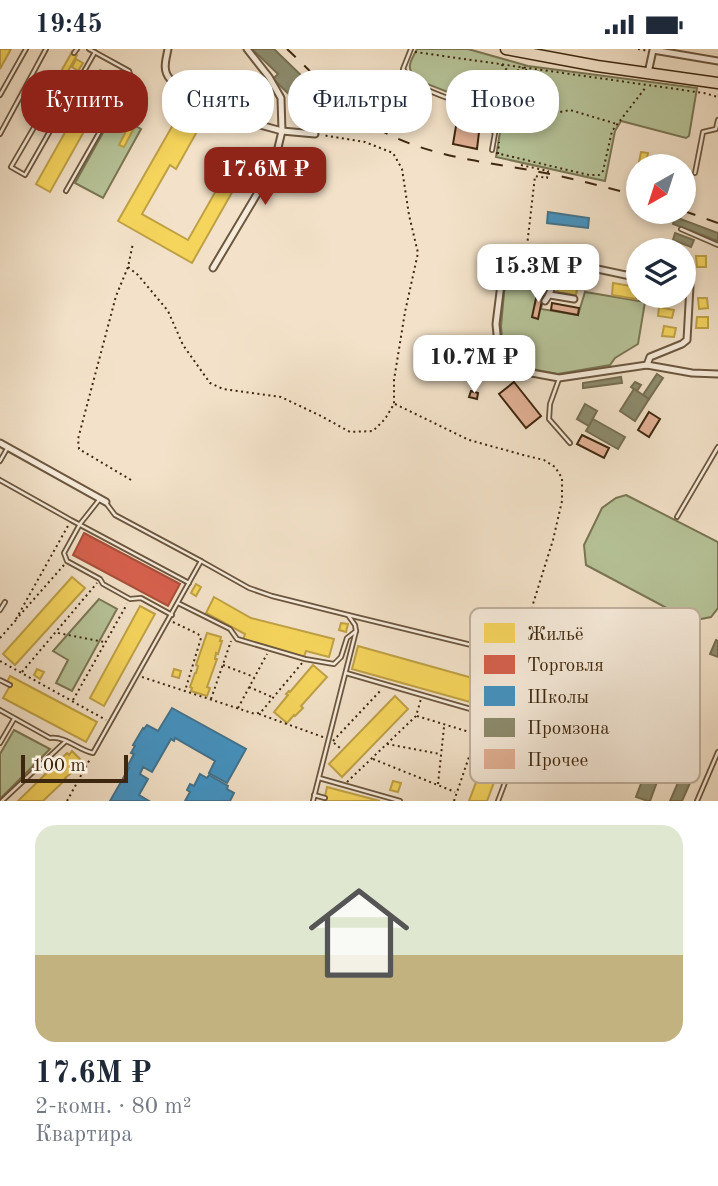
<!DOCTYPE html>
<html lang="ru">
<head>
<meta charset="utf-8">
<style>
  body { margin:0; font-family:"Old Standard TT",serif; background:#f6f6f7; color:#1f2937; height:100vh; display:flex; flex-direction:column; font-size:26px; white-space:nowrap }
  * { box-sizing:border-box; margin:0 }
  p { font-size:23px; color:#747a83 }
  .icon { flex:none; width:38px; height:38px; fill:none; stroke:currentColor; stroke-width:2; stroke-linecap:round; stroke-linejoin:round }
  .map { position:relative; height:752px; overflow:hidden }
  .sheet { display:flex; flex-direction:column; background:#fff; flex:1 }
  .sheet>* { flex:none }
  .guide { position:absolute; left:21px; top:21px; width:677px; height:63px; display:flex; gap:14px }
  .needle { width:46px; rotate:219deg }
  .tools { position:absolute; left:626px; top:105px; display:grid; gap:14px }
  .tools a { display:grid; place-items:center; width:70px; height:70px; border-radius:50%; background:#fff; box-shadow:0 4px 10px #0003; font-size:35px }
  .scale { position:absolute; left:21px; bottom:18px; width:107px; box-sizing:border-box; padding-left:7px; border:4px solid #3e270f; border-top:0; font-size:19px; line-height:24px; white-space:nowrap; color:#3e270f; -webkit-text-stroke:5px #f7ecdc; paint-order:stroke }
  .price { position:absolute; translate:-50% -60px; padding:0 16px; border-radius:14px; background:#fff; color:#222; font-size:23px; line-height:46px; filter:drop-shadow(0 2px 4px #0008) }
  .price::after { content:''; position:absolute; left:50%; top:42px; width:21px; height:16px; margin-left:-10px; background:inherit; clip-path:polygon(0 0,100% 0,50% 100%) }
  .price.on { background:#8f2418; color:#fff }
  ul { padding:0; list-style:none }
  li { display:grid; align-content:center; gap:14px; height:371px; padding:0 35px }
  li+li { border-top:2px solid #e0e1e3 }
  li span { display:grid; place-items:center; height:217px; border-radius:21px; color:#555 }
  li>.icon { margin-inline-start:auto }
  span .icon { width:126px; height:126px; fill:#fffc; stroke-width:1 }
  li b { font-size:30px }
  .chip { padding:0 24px; border-radius:28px; background:#fff; box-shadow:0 4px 10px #0003; font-size:24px; line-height:63px }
  .chip.on { background:#8f2418; color:#fff }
  .status { display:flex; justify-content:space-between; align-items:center; height:49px; padding:0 35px; background:#fff; direction:ltr }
  .status svg { height:19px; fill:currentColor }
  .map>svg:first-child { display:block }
</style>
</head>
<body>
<div class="status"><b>19:45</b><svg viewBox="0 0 49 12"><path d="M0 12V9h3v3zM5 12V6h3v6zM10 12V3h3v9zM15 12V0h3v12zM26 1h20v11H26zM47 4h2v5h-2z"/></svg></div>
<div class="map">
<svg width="718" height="752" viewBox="0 0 718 752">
  <rect width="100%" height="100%" fill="#f3e2c9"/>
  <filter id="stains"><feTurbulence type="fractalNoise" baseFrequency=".00286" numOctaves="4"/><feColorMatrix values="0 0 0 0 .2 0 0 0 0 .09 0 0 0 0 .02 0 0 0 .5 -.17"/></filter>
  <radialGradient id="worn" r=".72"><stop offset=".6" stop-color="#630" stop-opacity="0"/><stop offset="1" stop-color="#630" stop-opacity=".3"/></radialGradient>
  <g fill="#b7c499" stroke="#7a7654" stroke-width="2">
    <path d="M417,0H468L528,17L697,39L689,87L686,89L621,72L615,82L605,132L496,108L500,83L476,54L417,31C405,18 410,14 417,0Z"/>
    <path d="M114,64L141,80L103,149L75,134Z"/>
    <path d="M517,208L546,213L545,241L541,260L578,266L585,243L645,253L638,295L615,309L610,316L558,325L510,316L504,312L501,277L507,212Z"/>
    <path d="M626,446L718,493V559L711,568L691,572L586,516L584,496L602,459L616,449Z"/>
    <path d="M99,550L117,560L72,642L56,634L68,611L53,602Z"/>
    <path d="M14,681L50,700L0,750V705Z"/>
  </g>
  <g fill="#f6d55c" stroke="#bfa145" stroke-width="2">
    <path d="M0,0H11L0,20Z"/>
    <path d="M72,3L77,6L64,29L59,26Z"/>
    <path d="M76,10L83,14L78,22L72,18Z"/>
    <path d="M100,21L117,30L112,39L109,38L50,143L36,135Z"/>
    <path d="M178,67L199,79L176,120L170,116L142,165L188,191L238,103L251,110L192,214L118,172Z"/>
    <path d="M130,74L135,77L124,98L119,96Z"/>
    <path d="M641,103L648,104L647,109L656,113L655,117H639V128H636Z"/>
    <path d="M696,207H706V218H697Z"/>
    <path d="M560,225L579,229L576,246L557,243Z"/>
    <path d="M613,234L637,238L636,250L612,246Z"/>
    <path d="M698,249H707L708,259L699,260Z"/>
    <path d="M659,258L674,261L672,269L658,267Z"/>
    <path d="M697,268H708V279H696Z"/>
    <path d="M664,277L676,279L674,288L662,287Z"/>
    <path d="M72,528L85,539L15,616L3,605Z"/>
    <path d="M196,535L201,538L196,547L191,544Z"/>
    <path d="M214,548L251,569L334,590L329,608L306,602L304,608L243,591L245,585L206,564Z"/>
    <path d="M140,557L155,565L104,657L90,649Z"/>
    <path d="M341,574L348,575L346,583L339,581Z"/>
    <path d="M207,584L221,588L220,592H222L218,605L216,604L215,610H217L207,638L210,639L207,647L191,642L192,639L190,638L195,624H196L198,617L196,616Z"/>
    <path d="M358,597L476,630L470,653L352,620Z"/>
    <path d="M313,616L327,628L301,657L303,659L295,667L294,666L287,674L274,663L288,646L286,645L289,642L290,643Z"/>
    <path d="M37,620L44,623L40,630L34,626Z"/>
    <path d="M174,620L181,622L179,629L172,627Z"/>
    <path d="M10,627L97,673L86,693L3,649L11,635L7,633Z"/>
    <path d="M510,643L526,648L487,752H469Z"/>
    <path d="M395,647L408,660L342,728L329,715Z"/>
    <path d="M72,702L82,712L78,716L80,717L65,729L66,730L43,752H18L67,704L69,706Z"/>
    <path d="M393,732L401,734L398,743L390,741Z"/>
    <path d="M327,738L380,752H324Z"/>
  </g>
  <path fill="#d6604d" stroke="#a84f3a" stroke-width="2" d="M84,484L180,535L168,557L73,506Z"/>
  <g fill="#4393c3" stroke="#42738d" stroke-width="2">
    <path d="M548,163L589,169L588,179L547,174Z"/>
    <path d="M172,659L246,700L227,734L209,724L215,712L175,689L174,692L171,690L152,723L143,718L140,725L148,730L139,746L149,752H110L129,719L127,718L134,705L131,704L135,697L133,696L143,679L144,680L147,676L158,682Z"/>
    <path d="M200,725L207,729L209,726L228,737L227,740L234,744L230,752H185L190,743L187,741L190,735L194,737Z"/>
  </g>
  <g fill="#8c8c6e" stroke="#756e52" stroke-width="2">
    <path d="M252,0H274L311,36L295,51L273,30L278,25Z"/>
    <path d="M675,168L718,184V192L673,175Z"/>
    <path d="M675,184L694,191L691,198L673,191Z"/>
    <path d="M657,325L663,329L649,350L643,346Z"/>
    <path d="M621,328L622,334L583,339V334Z"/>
    <path d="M635,333L641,336L637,342L631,338Z"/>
    <path d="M634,340L649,350L635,372L620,362Z"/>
    <path d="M585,355L597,362L589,377L577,370Z"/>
    <path d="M593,370L625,388L618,400L586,382Z"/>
    <path d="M716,591L718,592V608L710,605Z"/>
    <path d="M659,687L672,692L650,752H648L636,748Z"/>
    <path d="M680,729L690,734L682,752H670Z"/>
  </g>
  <g fill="#e3b196" stroke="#3e270f" stroke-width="2">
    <path d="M457,71L472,74L479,83L477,100L453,95Z"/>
    <path d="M538,240L544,242L538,270L532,268Z"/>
    <path d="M552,254L579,259L578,266L551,261Z"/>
    <path d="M514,333L541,367L526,379L499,345Z"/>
    <path d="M471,342L478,344L477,350L469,348Z"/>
    <path d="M649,363L660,370L649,388L638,381Z"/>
    <path d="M582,386L609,399L604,409L577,395Z"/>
  </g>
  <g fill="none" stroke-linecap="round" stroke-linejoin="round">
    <defs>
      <g id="service">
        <path d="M411,0L403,20C419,45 448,46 471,59C481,64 488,76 495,84L492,101"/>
        <path d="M74,4L77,0"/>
        <path d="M77,37L61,32L11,118L25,126L95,3"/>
        <path d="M0,46L26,0"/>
        <path d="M112,60L132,71L133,76"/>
        <path d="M0,85L46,0"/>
        <path d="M695,124L703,83L716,80L718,71"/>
        <path d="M66,142L131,28L129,22L89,0"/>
        <path d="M681,180L718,196"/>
        <path d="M559,330L550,355L549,370L570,394"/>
        <path d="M0,412L8,398"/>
        <path d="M0,431L71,471L189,534"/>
        <path d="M99,451L80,475L64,504L67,512L100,530L103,535L130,550L141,549L172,566"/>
        <path d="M106,454L115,466L201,512"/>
        <path d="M677,468L718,398"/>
        <path d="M178,554L230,580L237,590L305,610L334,615L341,608L347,589L356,582"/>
        <path d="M0,561L5,553"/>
        <path d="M348,566L492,601L537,617L541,623L543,633L498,752"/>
        <path d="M346,624L474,661L477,658L492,601"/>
        <path d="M0,631L10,636"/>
        <path d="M0,661L50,689C66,687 78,701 93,704L201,512L249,539L272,547L348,566L355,576L356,582L313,752"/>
        <path d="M0,694L14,670"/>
        <path d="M319,729L400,752"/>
        <path d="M314,746L325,749"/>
        <path d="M2,752L66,692"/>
        <path d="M697,752L718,703"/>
      </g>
      <g id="minor">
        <path d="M168,0C166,11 162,21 170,30L245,72L282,82L315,85"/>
        <path d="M648,24L653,1L718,12"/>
        <path d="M666,194L676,201"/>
        <path d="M213,219L263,135L276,107L282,82L281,49L269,28L247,0"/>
        <path d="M635,228L555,211L527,202L511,204L504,211L496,275L500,316L504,319L559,329L647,316L692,324L718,325"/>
        <path d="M550,246L574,250"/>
        <path d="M545,252C554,240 554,225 555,211"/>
        <path d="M647,316L650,308L682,295L687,291L690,237L684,212"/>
        <path d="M0,394L106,453"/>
      </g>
      <path id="trunk" d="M506,0L597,17L718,34"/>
    </defs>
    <use href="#service" stroke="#6b563e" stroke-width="6"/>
    <use href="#minor" stroke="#6b563e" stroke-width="9"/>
    <use href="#trunk" stroke="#3e270f" stroke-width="13"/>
    <g stroke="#3e270f" stroke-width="2" stroke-dasharray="2 3.5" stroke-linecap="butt">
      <path d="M638,0L648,2"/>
      <path d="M415,3L704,44L718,48"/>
      <path d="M512,24L525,18L544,65"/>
      <path d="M501,75L570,61L617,75"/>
      <path d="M500,84L511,25L501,15"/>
      <path d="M496,104L589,126H599L603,122L612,82L646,38"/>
      <path d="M498,105L499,93"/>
      <path d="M521,116L548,122L547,129L535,127L527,197"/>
      <path d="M128,218L138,226L168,262L183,296L210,334L223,340L281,348L321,367L350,383L373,382L385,370L394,355V331L405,263L418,204L409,166L402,120L393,104L365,93L322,86"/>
      <path d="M395,355L469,391L527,407L544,411L555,418L562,429V452L553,491L533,555L532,563L534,570L551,592L558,603L564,619L591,645L623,658"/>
      <path d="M131,431L79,400L78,390L116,247L128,218L133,194"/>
      <path d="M19,567L64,516"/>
      <path d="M16,570L69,475"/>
      <path d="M173,573L198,585L201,589L185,642"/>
      <path d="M58,584L104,593"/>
      <path d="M0,589L16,571"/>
      <path d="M0,612L106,671"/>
      <path d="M223,616L254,628"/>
      <path d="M22,623L97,534"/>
      <path d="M142,628L255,665L261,663L303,613"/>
      <path d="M249,638L272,648"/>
      <path d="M211,650L231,592"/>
      <path d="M73,651L127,555"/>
      <path d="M238,659L267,605"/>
      <path d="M259,665L323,688"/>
      <path d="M417,667L476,685"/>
      <path d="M333,692L382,640"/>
      <path d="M334,694L340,699"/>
      <path d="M387,695L440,705"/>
      <path d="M373,710L455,743"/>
      <path d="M347,733L416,667L421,650"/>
      <path d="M438,735L444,678"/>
      <path d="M67,752L90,710"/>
      <path d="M454,752L502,611"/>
    </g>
    <use href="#service" stroke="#f7ecdc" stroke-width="2.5"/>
    <use href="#minor" stroke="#f7ecdc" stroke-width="5"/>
    <use href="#trunk" stroke="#f3e2c9" stroke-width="10"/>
    <g stroke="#3e270f" stroke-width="2" stroke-dasharray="12 12" stroke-linecap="butt">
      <path d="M287,0C313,24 337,52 366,72C418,108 485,112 545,124C576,130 608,139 639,147"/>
      <path d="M684,162L718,174"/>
    </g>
  </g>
  <rect x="470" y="559" width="230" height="175" rx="10" fill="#f7ecdc" stroke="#c0b19e" stroke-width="2"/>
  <rect x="484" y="574" width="31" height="20" fill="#f6d55c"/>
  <rect x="484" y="606" width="31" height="19" fill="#d6604d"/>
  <rect x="484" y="637" width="31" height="20" fill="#4393c3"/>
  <rect x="484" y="669" width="31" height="19" fill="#8c8c6e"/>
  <rect x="484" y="700" width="31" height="20" fill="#e3b196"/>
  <g font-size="19" fill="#3e270f">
    <text x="527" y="591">Жильё</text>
    <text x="527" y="622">Торговля</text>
    <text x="527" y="654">Школы</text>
    <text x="527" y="685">Промзона</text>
    <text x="527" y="717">Прочее</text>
  </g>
  <rect width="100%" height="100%" filter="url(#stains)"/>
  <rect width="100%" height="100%" fill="url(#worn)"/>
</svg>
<div class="tools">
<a><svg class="needle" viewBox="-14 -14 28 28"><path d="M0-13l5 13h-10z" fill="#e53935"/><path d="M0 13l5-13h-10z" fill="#747a83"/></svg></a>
<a><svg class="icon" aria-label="layers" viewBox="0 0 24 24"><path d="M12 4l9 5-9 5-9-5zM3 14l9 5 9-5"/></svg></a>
</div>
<div class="scale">100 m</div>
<b class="price on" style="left:265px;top:158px">17.6M ₽</b>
<b class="price" style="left:538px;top:255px">15.3M ₽</b>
<b class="price" style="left:474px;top:346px">10.7M ₽</b>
<div class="guide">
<a class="chip on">Купить</a>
<a class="chip">Снять</a>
<a class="chip">Фильтры</a>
<a class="chip">Новое</a>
</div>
</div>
<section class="sheet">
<ul>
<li><span style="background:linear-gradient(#dfe7d0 60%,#c2b280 0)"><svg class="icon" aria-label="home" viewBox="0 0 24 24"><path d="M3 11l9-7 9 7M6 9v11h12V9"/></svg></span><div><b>17.6M ₽</b><p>2-комн. · 80 m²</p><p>Квартира</p></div></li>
</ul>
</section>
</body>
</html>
